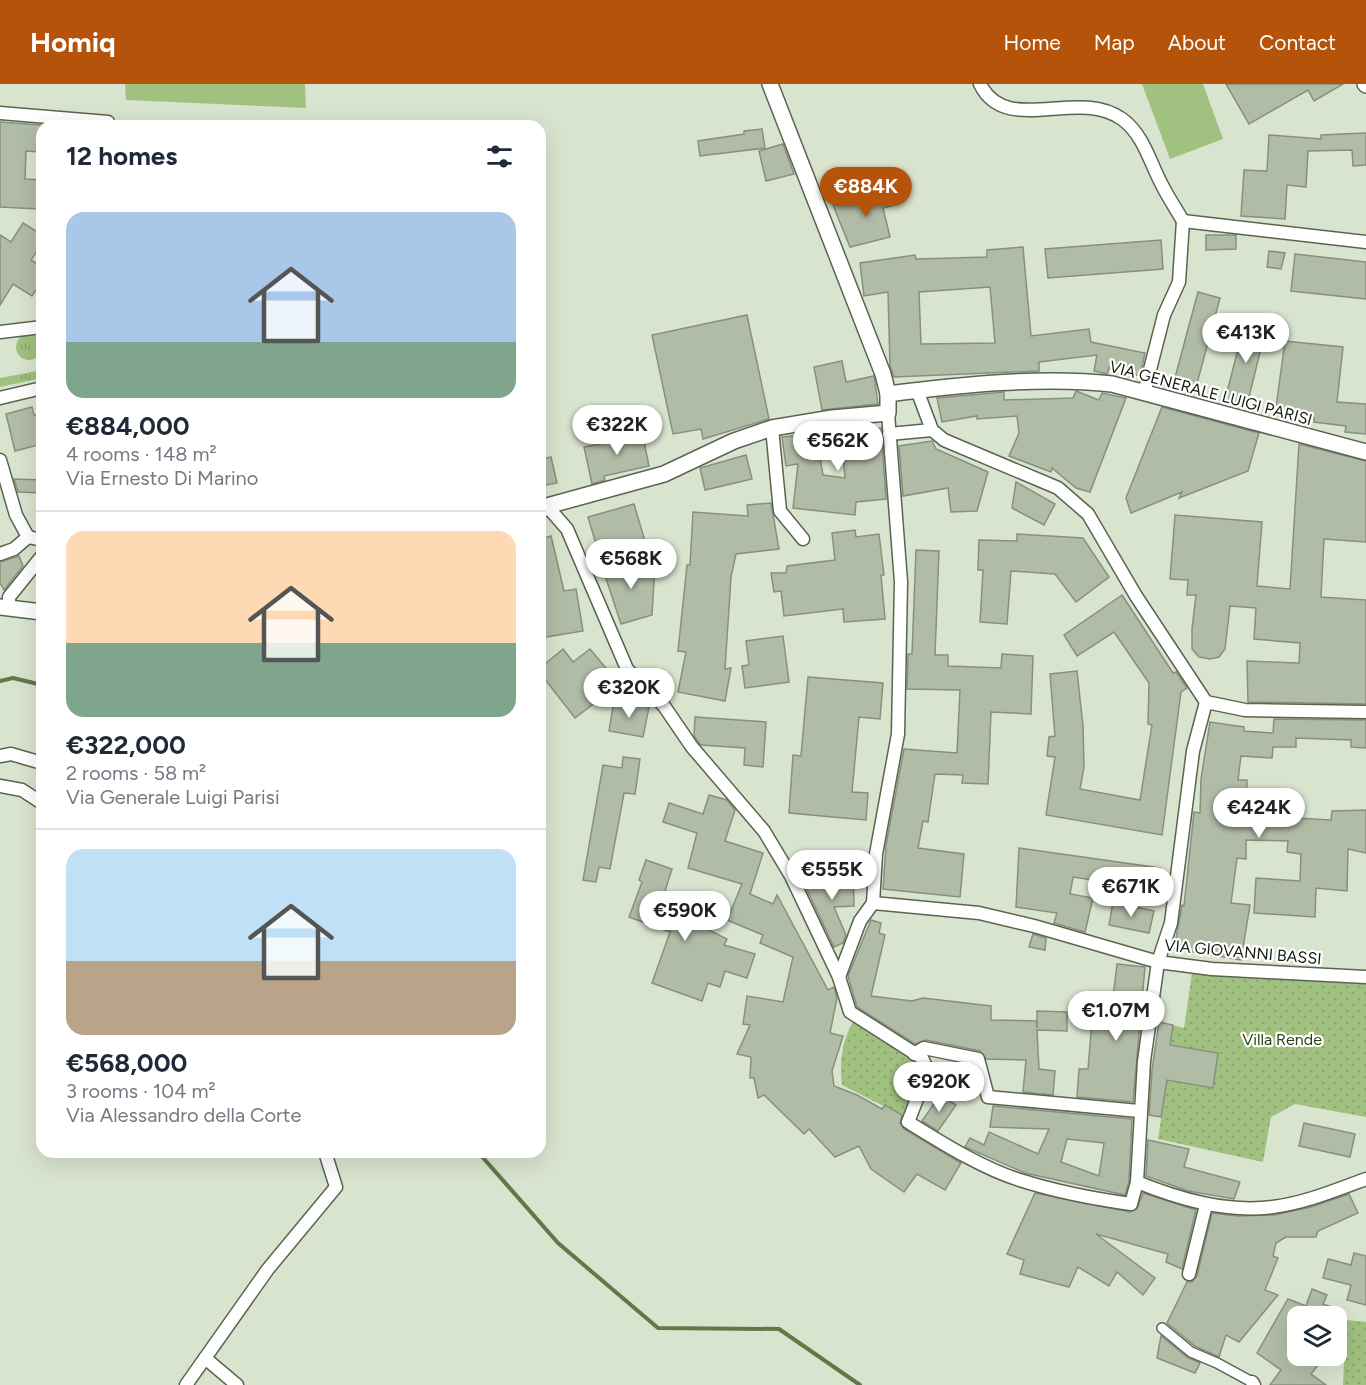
<!DOCTYPE html>
<html lang="en">
<head>
<meta charset="utf-8">
<style>
  body { margin:0; font-family:Figtree,sans-serif; background:#f6f6f7; color:#1f2937; height:100vh; display:flex; flex-direction:column; font-size:22px; white-space:nowrap }
  * { box-sizing:border-box; margin:0 }
  p { font-size:20px; color:#747a83 }
  .icon { flex:none; width:33px; height:33px; fill:none; stroke:currentColor; stroke-width:2; stroke-linecap:round; stroke-linejoin:round }
  .map { position:relative; flex:1; overflow:hidden }
  .side { position:absolute; left:36px; top:36px; width:510px; height:1038px; display:flex; flex-direction:column; background:#fff; border-radius:18px; box-shadow:0 6px 24px #0002 }
  .side>* { flex:none }
  .controls { position:absolute; left:1287px; top:1222px; display:grid; gap:12px }
  .controls a { display:grid; place-items:center; width:60px; height:60px; border-radius:12px; background:#fff; box-shadow:0 6px 24px #0002; font-size:30px }
  .price { position:absolute; translate:-50% -51px; padding:0 14px; border-radius:21px; background:#fff; color:#222; font-size:20px; line-height:39px; filter:drop-shadow(0 2px 3px #0008) }
  .price::after { content:''; position:absolute; left:50%; top:36px; width:18px; height:14px; margin-left:-9px; background:inherit; clip-path:polygon(0 0,100% 0,50% 100%) }
  .price.selected { background:#b45309; color:#fff }
  ul { padding:0; list-style:none }
  li { display:grid; align-content:center; gap:12px; height:318px; padding:0 30px }
  li+li { border-top:2px solid #e0e1e3 }
  li span { display:grid; place-items:center; height:186px; border-radius:18px; color:#555 }
  li>.icon { margin-inline-start:auto }
  span .icon { width:108px; height:108px; fill:#fffc; stroke-width:1 }
  li b { font-size:26px }
  h2 { display:flex; justify-content:space-between; align-items:center; height:72px; padding:0 30px; font-size:26px }
  header { display:flex; align-items:center; gap:36px; box-sizing:border-box; height:84px; padding:0 30px; background:#b45309; color:#fff }
  header strong { font-size:28px }
  nav { display:flex; gap:33px; margin-inline-start:auto; font-size:21px }
  .map>svg:first-child { display:block }
</style>
</head>
<body>
<header>
<strong>Homiq</strong>
<nav><a>Home</a><a>Map</a><a>About</a><a>Contact</a></nav>
</header>
<div class="map">
<svg width="1366" height="1301" viewBox="0 0 1366 1301">
  <defs>
    <pattern id="grass-tufts" width="24" height="20" patternUnits="userSpaceOnUse" patternTransform="scale(1.5)"><rect width="24" height="20" fill="#a1c180"/><path d="M3 7l-1-3M5 7V3M7 7l1-3M15 17l-1-3M17 17v-4M19 17l1-3" fill="none" stroke="#8aa56e"/></pattern>
    <pattern id="park-dots" width="8" height="8" patternUnits="userSpaceOnUse" patternTransform="scale(1.5)"><rect width="8" height="8" fill="#a1c180"/><path d="M2 2h.1M6 6h.1" fill="none" stroke="#8aa56e" stroke-width="1.8" stroke-linecap="round"/></pattern>
  </defs>
  <rect width="100%" height="100%" fill="#d9e4cf"/>
  <g fill="url(#grass-tufts)">
    <circle cx="29" cy="263" r="13"/>
    <path d="M42,286V294L0,303V294Z"/>
  </g>
  <g fill="url(#park-dots)">
    <path d="M1193,882L1366,893V1033L1295,1020L1271,1033L1263,1078L1158,1055L1167,996L1213,1003L1218,969L1170,961L1173,941L1184,944Z"/>
    <path d="M854,936L900,960L927,987L909,1035L842,1001C839,978 842,956 854,936Z"/>
    <path d="M1346,1236L1366,1238V1301H1343Z"/>
  </g>
  <g fill="#a1c180">
    <path d="M125,0H305L306,24L126,16Z"/>
    <path d="M1142,0H1203L1223,55L1170,75Z"/>
  </g>
  <g fill="none" stroke-linecap="round" stroke-linejoin="round">
    <g stroke="#617948" stroke-width="4">
      <path d="M0,597L13,594L42,601"/>
      <path d="M478,1068L558,1159L658,1244L779,1245L860,1301"/>
    </g>
  </g>
  <g fill="#b1bca7" stroke="#86907d" stroke-width="1.5" fill-rule="evenodd">
    <path d="M1226,0H1343L1314,17L1308,6L1249,40Z"/>
    <path d="M0,38L41,41L40,68L26,67L25,95L40,96L39,125L0,123Z"/>
    <path d="M762,45L765,64L700,72L698,57L744,50V47Z"/>
    <path d="M1366,49V81L1353,82L1352,66L1308,67L1306,103L1287,101L1285,135L1241,132L1244,86L1267,87L1269,51L1321,55V51Z"/>
    <path d="M783,60L794,90L766,97L759,67Z"/>
    <path d="M895,105L899,120L883,124L890,153L850,163L833,121Z"/>
    <path d="M23,139L42,151V159L31,176L42,183V197L32,212L13,200L0,221V151L11,158Z"/>
    <path d="M1206,151H1236V165L1206,166Z"/>
    <path d="M1161,156L1163,185L1048,194L1045,165Z"/>
    <path d="M1023,163L1031,252L1089,245L1091,258L1145,269L1140,292L1109,284L1107,290L1094,287L1097,271L1039,278V287L894,293L890,282L888,208L864,212L860,179L915,171L916,175L987,173V166ZM990,203L995,259L921,260L919,208Z"/>
    <path d="M1269,167L1285,169L1281,185L1267,183Z"/>
    <path d="M1295,170L1366,178V215L1291,207Z"/>
    <path d="M1198,208L1220,214L1195,307L1173,301Z"/>
    <path d="M747,231L769,335L703,355L701,345L673,350L652,251Z"/>
    <path d="M1245,238L1266,244L1247,321L1225,316Z"/>
    <path d="M1285,257L1343,263L1337,318L1366,320V350L1345,348L1346,342L1314,338V334L1275,331Z"/>
    <path d="M842,277L846,298L874,292L878,320L822,326L814,283Z"/>
    <path d="M1076,307L1099,316L1102,309L1126,314L1090,408L1076,404L1052,384L1051,388L1009,372L1019,349L1017,332L977,335V332L942,338L937,314L1004,308V316L1073,314Z"/>
    <path d="M32,323L34,331L42,329V360L15,367L6,330Z"/>
    <path d="M1162,323L1259,349L1248,387L1179,414L1182,408L1131,429L1126,414Z"/>
    <path d="M641,343L649,382L604,392L605,396L592,400L584,363L624,355L622,347Z"/>
    <path d="M881,344L886,415L856,418L855,431L793,424L798,380L786,382L782,353L816,350L823,391L845,394L841,347Z"/>
    <path d="M932,357L936,365L988,388L977,427L951,428L948,404L903,412L899,362Z"/>
    <path d="M1299,360L1366,377V458L1324,455L1321,513L1366,516V620L1248,618L1247,577L1299,579L1300,559L1254,555L1256,524L1230,522L1225,565L1219,573L1210,575L1199,573L1192,565V545L1196,511H1187L1188,496L1170,495L1175,431L1262,438L1257,502L1290,505Z"/>
    <path d="M746,371L752,395L705,406L700,384Z"/>
    <path d="M551,373L557,399L540,402V375Z"/>
    <path d="M14,395L42,396V409L18,408Z"/>
    <path d="M1016,398L1055,420L1044,441L1012,424Z"/>
    <path d="M771,419L779,465L736,470L731,493L725,585L731,584L725,617L678,608L686,568L678,567L687,481H690L693,428L748,432L747,421Z"/>
    <path d="M634,420L647,464L601,477L588,433Z"/>
    <path d="M855,446L856,453L879,450L884,491H881L885,535L844,538L843,525L784,532L781,507L774,508L771,489H786L787,482L835,476L832,449Z"/>
    <path d="M1017,450L1083,454L1109,493L1076,518L1055,490L1011,487L1007,540L980,538L983,486H978L979,456L1017,457Z"/>
    <path d="M551,452L564,507L576,505L583,547L540,554V455Z"/>
    <path d="M916,466L939,467L935,571H948V582L1001,584L1002,570L1033,572L1031,630L991,628L988,700L962,699L963,691L935,690L928,738L923,737L918,764L964,770L960,813L883,805L886,761L904,665L957,669L960,606L907,605L908,570H912Z"/>
    <path d="M19,472L23,482L4,506L0,499V478Z"/>
    <path d="M601,479L655,482L652,531L621,540Z"/>
    <path d="M1122,511L1173,589L1176,588L1187,604L1181,608L1162,751L1046,731L1055,673L1047,672L1049,653L1055,652L1050,590L1077,587L1083,642L1084,683L1080,705L1140,716L1152,641L1148,640L1149,599L1114,548L1077,572L1064,551Z"/>
    <path d="M783,552L789,598L745,604L742,582L749,581L746,557Z"/>
    <path d="M563,565L573,578L590,565L609,588L592,602L601,614L575,634L540,589V584Z"/>
    <path d="M808,593L883,599L880,635L859,633L852,708L868,709L866,736L789,729L793,671L801,672Z"/>
    <path d="M614,617L649,623L643,653L609,647Z"/>
    <path d="M695,633L766,638L763,683L744,681L745,664L701,661L694,652Z"/>
    <path d="M1274,635L1366,636V664L1351,663V656L1296,654V663H1273L1272,674L1241,672L1238,696H1247L1246,731L1331,736L1332,727L1366,726V769L1348,765L1347,807L1316,804L1315,833L1254,829L1256,794L1300,797L1301,770L1287,768L1288,757L1246,756V775L1237,774L1231,819L1250,821L1241,876L1174,865L1182,821L1184,822L1194,728L1200,729L1201,695L1210,638L1244,643V647L1273,649Z"/>
    <path d="M623,673L640,675L635,710L624,709L610,785L599,783L596,798L583,796L603,681L622,684Z"/>
    <path d="M709,711L727,716L735,726L725,757L763,769L750,810L773,820L777,811L828,906L834,903L837,914L830,949L843,952L832,987L834,1002L857,1011L882,1025L885,1021L902,1031L900,1039L904,1045L961,1079L945,1106L917,1090L904,1108L871,1085L859,1062L835,1073L809,1045L804,1050L764,1011L758,1014L754,994H750L751,973L737,970L750,941L743,940L747,912L783,918L793,873L760,859L763,851L727,836L742,800L688,784L697,749L663,738L669,719L703,730Z"/>
    <path d="M1019,764L1160,784L1157,806L1073,793L1070,810L1093,814L1085,848L1054,839L1057,829L1016,823Z"/>
    <path d="M646,776L672,785L660,823L698,837L697,840L727,855L724,861L755,870L747,894L725,887L720,903L708,899L702,917L652,899L670,848L629,833L642,798L639,796Z"/>
    <path d="M853,789L854,822L834,823L846,851L843,859L834,863L802,795Z"/>
    <path d="M1113,818L1154,827L1149,849L1109,841Z"/>
    <path d="M871,836L881,839L879,849L885,851L871,912L912,917L923,914L991,922V936L1036,937L1037,944V927L1067,928V947L1037,946L1039,985L1055,987L1053,1011L1023,1008L1026,976L986,975L980,967L926,956L915,960L857,923L848,892Z"/>
    <path d="M1033,850L1046,854L1045,866L1029,863Z"/>
    <path d="M1117,880L1145,883L1133,1018L1077,1013L1079,985H1088L1092,937L1110,938Z"/>
    <path d="M1159,938L1173,941L1170,961L1218,969L1213,1004L1167,996L1161,1033L1149,1031L1152,986Z"/>
    <path d="M940,1011L956,1021L938,1047L922,1037Z"/>
    <path d="M993,1022L1132,1035L1129,1097L1125,1111L1025,1089L965,1063L970,1054L984,1061L989,1048L1038,1070L1049,1045L990,1043ZM1067,1055L1104,1059L1099,1092L1061,1078Z"/>
    <path d="M1304,1039L1355,1050L1350,1073L1299,1062Z"/>
    <path d="M1148,1056L1189,1065L1184,1083L1240,1098L1234,1115L1188,1107L1146,1092Z"/>
    <path d="M1035,1109L1130,1128L1137,1125L1143,1109L1196,1126L1182,1185L1166,1178L1168,1170L1096,1150L1155,1194L1143,1211L1117,1188L1109,1202L1078,1183L1069,1203L1020,1190L1024,1176L1007,1170Z"/>
    <path d="M1349,1110L1358,1129L1318,1147L1316,1153H1286L1276,1159L1273,1172L1278,1174L1265,1206L1278,1211L1239,1258L1226,1251L1219,1273L1195,1262L1167,1239L1187,1198H1192L1197,1192L1212,1129L1238,1132L1274,1131L1311,1123Z"/>
    <path d="M1354,1169L1366,1172V1221L1347,1216L1351,1201L1323,1194L1328,1175L1351,1181Z"/>
    <path d="M1312,1205L1327,1211L1323,1220L1334,1224L1331,1233L1305,1230L1298,1233V1272H1325L1311,1290L1326,1301H1270L1281,1286L1257,1269L1288,1215L1306,1222Z"/>
    <path d="M1161,1252L1187,1273L1200,1279L1195,1289L1157,1274Z"/>
  </g>
  <g fill="none" stroke-linecap="round" stroke-linejoin="round">
    <defs>
      <path id="pedestrian" d="M1162,1244L1191,1268L1217,1279L1252,1298"/>
      <g id="minor">
        <path d="M980,0C1006,53 1077,3 1122,35C1144,51 1150,79 1162,101C1168,113 1176,125 1183,137"/>
        <path d="M0,29L108,38"/>
        <path d="M1183,137L1366,158"/>
        <path d="M0,248L42,243"/>
        <path d="M917,306L932,346L944,356L1058,404L1088,430L1136,512L1206,618L1245,626L1366,628"/>
        <path d="M1144,309L1164,231L1179,198L1183,137"/>
        <path d="M0,314L42,304"/>
        <path d="M772,344L780,427L803,455"/>
        <path d="M889,350L932,346"/>
        <path d="M0,376L16,431L28,453"/>
        <path d="M540,421L547,422L567,445L627,585L664,622L692,663L764,747L791,792L839,893L850,928L922,974L928,987L908,1038C942,1059 985,1086 1023,1097C1058,1108 1095,1115 1131,1120L1137,1098L1144,977L1158,878L1171,839L1193,667L1206,618"/>
        <path d="M28,453L42,456"/>
        <path d="M0,470L14,465L28,453"/>
        <path d="M9,524V513L42,472"/>
        <path d="M0,672L11,670L42,679"/>
        <path d="M0,702L22,706L42,719"/>
        <path d="M873,819L979,829L1034,842L1158,878L1212,885L1366,893"/>
        <path d="M839,893L860,837L873,819L876,770L898,650L901,498L888,329"/>
        <path d="M914,970L924,964L978,975L988,1013L1139,1027"/>
        <path d="M1137,1098C1179,1115 1226,1129 1273,1123C1305,1119 1336,1106 1366,1095"/>
        <path d="M1189,1190L1206,1121"/>
        <path d="M205,1274L237,1301"/>
        <path d="M1252,1298L1254,1301"/>
        <path d="M186,1301L268,1185L336,1103L325,1068"/>
      </g>
      <g id="tertiary">
        <path d="M1365,0L1366,1"/>
        <path d="M888,310C958,301 1042,292 1112,300L1366,368"/>
        <path d="M540,427L547,422L664,390L734,357L772,344L832,334L888,329V310L883,290L770,0"/>
        <path d="M0,523L42,528"/>
      </g>
    </defs>
    <use href="#pedestrian" stroke="#5a6451" stroke-width="12"/>
    <use href="#minor" stroke="#5a6451" stroke-width="15"/>
    <use href="#tertiary" stroke="#5a6451" stroke-width="18"/>
    <use href="#pedestrian" stroke="#fff" stroke-width="9"/>
    <use href="#minor" stroke="#fff" stroke-width="12"/>
    <use href="#tertiary" stroke="#fff" stroke-width="15"/>
  </g>
  <g text-anchor="middle" dominant-baseline="central" stroke-width="4.5" stroke-linejoin="round" paint-order="stroke">
    <g font-size="16" fill="#141811" stroke="#fff">
      <text transform="translate(1211 309) rotate(15)">VIA GENERALE LUIGI PARISI</text>
      <text transform="translate(1243 868) rotate(5)">VIA GIOVANNI BASSI</text>
    </g>
    <g font-size="16" fill="#2c4110" stroke="#fff">
      <text x="1282" y="955">Villa Rende</text>
    </g>
  </g>
</svg>
<div class="controls">
<a><svg class="icon" aria-label="layers" viewBox="0 0 24 24"><path d="M12 4l9 5-9 5-9-5zM3 14l9 5 9-5"/></svg></a>
</div>
<b class="price selected" style="left:866px;top:134px">€884K</b>
<b class="price" style="left:1246px;top:280px">€413K</b>
<b class="price" style="left:617px;top:372px">€322K</b>
<b class="price" style="left:838px;top:388px">€562K</b>
<b class="price" style="left:631px;top:506px">€568K</b>
<b class="price" style="left:629px;top:635px">€320K</b>
<b class="price" style="left:1259px;top:755px">€424K</b>
<b class="price" style="left:832px;top:817px">€555K</b>
<b class="price" style="left:1131px;top:834px">€671K</b>
<b class="price" style="left:685px;top:858px">€590K</b>
<b class="price" style="left:1116px;top:958px">€1.07M</b>
<b class="price" style="left:939px;top:1029px">€920K</b>
<section class="side">
<h2>12 homes<svg class="icon" aria-label="filters" viewBox="0 0 24 24"><path d="M4 7h16M4 17h16"/><circle cx="9" cy="7" r="2"/><circle cx="15" cy="17" r="2"/></svg></h2>
<ul>
<li><span style="background:linear-gradient(#a9c7e8 70%,#7fa58c 0)"><svg class="icon" aria-label="home" viewBox="0 0 24 24"><path d="M3 11l9-7 9 7M6 9v11h12V9"/></svg></span><div><b>€884,000</b><p>4 rooms · 148 m²</p><p>Via Ernesto Di Marino</p></div></li>
<li><span style="background:linear-gradient(#ffd9b3 60%,#7fa58c 0)"><svg class="icon" aria-label="home" viewBox="0 0 24 24"><path d="M3 11l9-7 9 7M6 9v11h12V9"/></svg></span><div><b>€322,000</b><p>2 rooms · 58 m²</p><p>Via Generale Luigi Parisi</p></div></li>
<li><span style="background:linear-gradient(#bfe0f5 60%,#b9a48a 0)"><svg class="icon" aria-label="home" viewBox="0 0 24 24"><path d="M3 11l9-7 9 7M6 9v11h12V9"/></svg></span><div><b>€568,000</b><p>3 rooms · 104 m²</p><p>Via Alessandro della Corte</p></div></li>
</ul>
</section>
</div>
</body>
</html>
